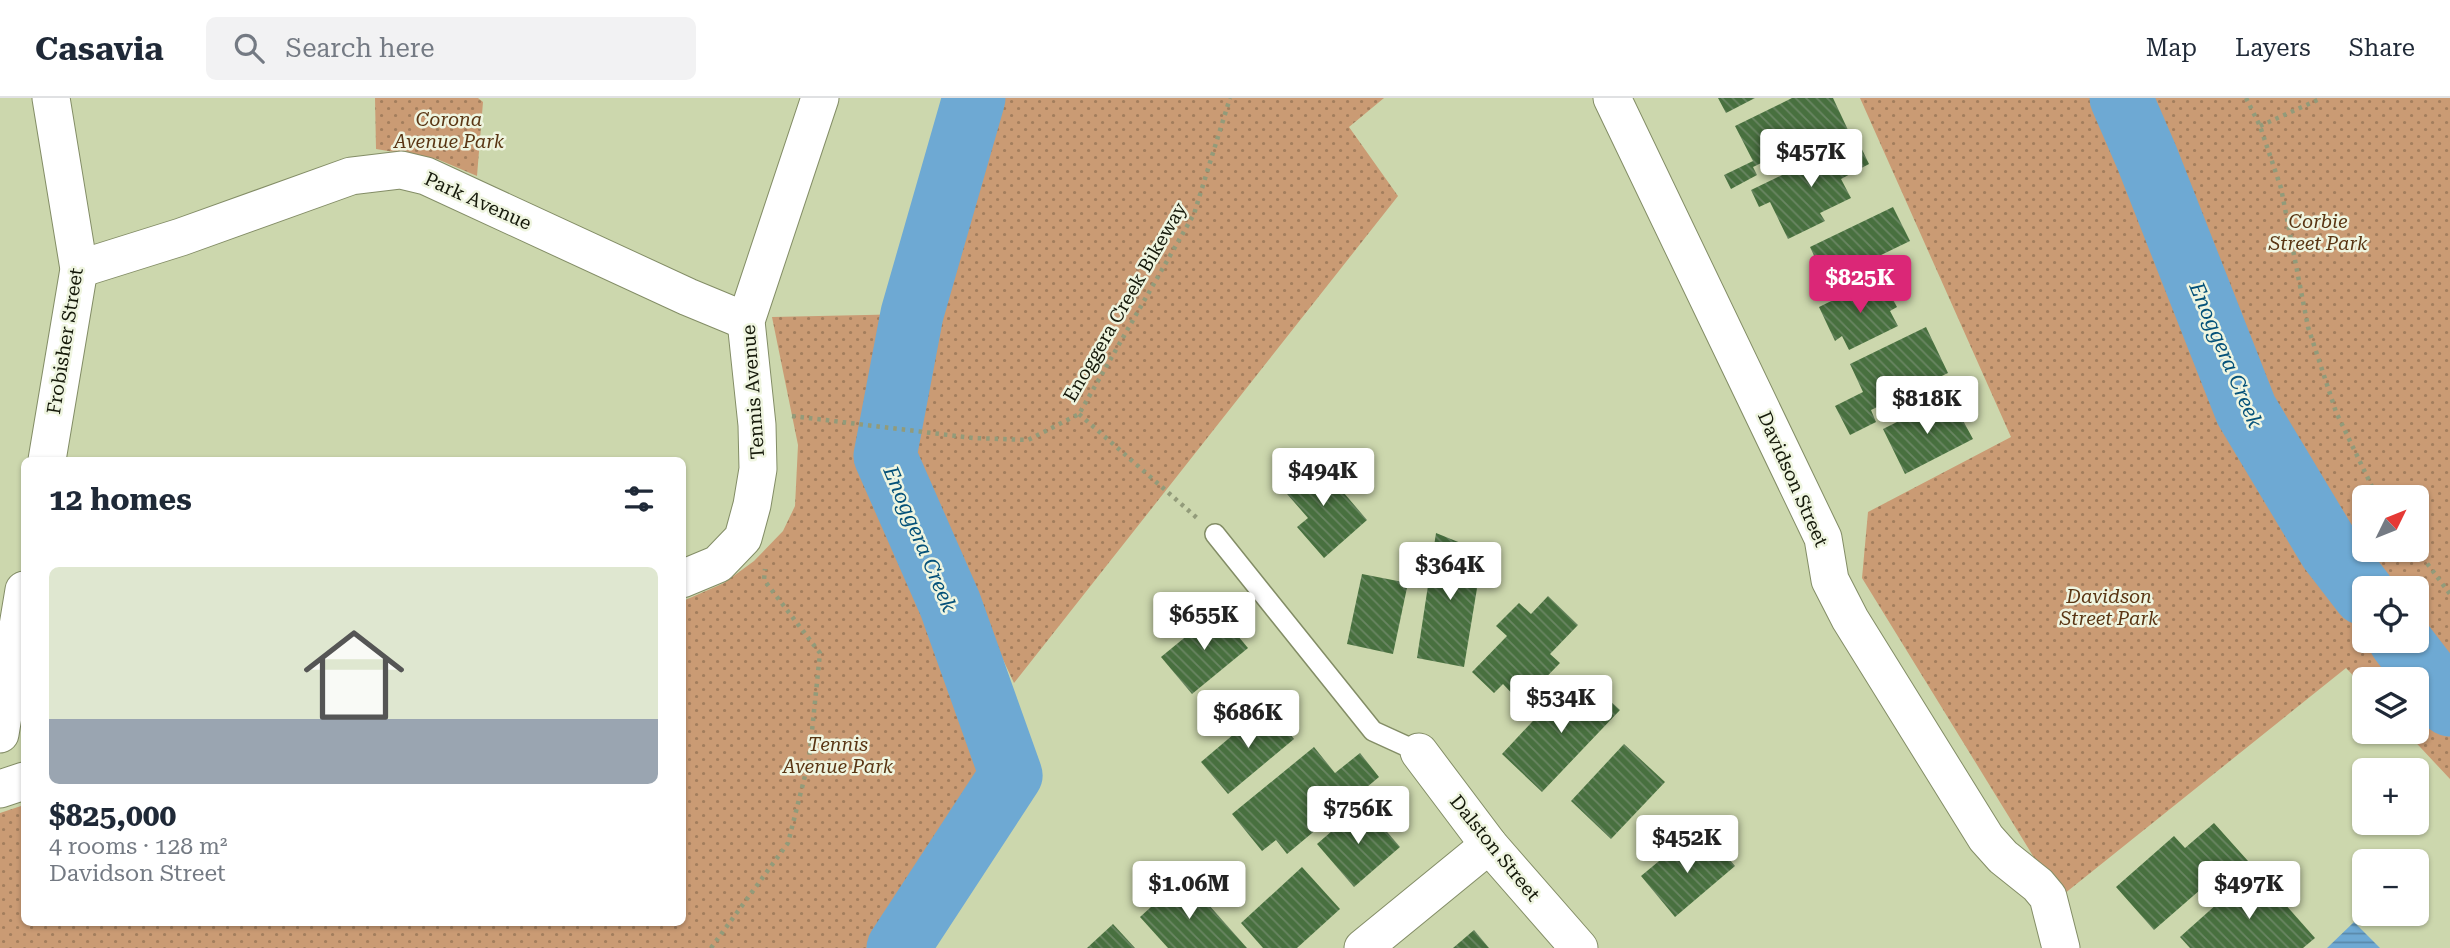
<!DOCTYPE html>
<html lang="en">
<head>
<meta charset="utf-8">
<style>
  body { margin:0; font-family:"Roboto Serif",serif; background:#f2f2f3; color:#1f2937; height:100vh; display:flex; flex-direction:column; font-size:26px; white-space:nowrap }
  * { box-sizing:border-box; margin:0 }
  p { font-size:23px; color:#747a83 }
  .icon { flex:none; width:38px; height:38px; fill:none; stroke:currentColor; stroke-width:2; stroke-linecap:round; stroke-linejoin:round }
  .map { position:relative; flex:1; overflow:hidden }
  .sheet { position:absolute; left:21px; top:359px; width:665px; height:469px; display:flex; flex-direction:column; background:#fff; border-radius:10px; box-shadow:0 2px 5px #0004 }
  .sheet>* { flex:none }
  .needle { width:46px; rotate:47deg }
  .buttons { position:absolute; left:2352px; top:387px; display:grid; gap:14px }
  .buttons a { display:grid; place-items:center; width:77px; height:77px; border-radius:10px; background:#fff; box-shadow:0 2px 5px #0004; font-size:35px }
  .price { position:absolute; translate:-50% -60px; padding:0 16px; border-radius:7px; background:#fff; color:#222; font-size:23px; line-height:46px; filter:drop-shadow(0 2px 4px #0008) }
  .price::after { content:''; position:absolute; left:50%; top:42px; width:21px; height:16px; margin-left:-10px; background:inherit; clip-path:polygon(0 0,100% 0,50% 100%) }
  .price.on { background:#db2777; color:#fff }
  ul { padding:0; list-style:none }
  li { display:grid; align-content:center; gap:14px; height:371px; padding:0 28px }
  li+li { border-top:2px solid #e0e1e3 }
  li span { display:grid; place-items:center; height:217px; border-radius:10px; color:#555 }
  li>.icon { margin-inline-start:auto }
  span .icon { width:126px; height:126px; fill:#fffc; stroke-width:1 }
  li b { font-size:30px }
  h2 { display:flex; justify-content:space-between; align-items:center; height:84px; padding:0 28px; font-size:30px }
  header { display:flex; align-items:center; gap:42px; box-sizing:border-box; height:98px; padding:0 35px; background:#fff; border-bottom:2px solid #e0e1e3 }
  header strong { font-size:33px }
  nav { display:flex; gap:38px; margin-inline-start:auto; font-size:24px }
  .search { width:490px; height:63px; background:#f2f2f3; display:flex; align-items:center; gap:18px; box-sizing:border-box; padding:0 24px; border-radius:10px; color:#747a83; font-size:26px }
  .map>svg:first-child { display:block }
</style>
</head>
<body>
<header>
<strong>Casavia</strong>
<div class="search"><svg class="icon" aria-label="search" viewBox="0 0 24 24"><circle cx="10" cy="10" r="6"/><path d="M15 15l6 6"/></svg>Search here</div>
<nav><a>Map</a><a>Layers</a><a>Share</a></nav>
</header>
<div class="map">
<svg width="2450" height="850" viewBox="0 0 2450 850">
  <defs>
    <pattern id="park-dots" width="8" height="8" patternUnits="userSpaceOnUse" patternTransform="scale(1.75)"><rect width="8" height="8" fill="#ca9b74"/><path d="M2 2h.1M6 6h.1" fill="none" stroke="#a37e5d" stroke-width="1.8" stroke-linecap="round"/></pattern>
    <pattern id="water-rules" width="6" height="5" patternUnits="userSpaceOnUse" patternTransform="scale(1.75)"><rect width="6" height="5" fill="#6ea9d3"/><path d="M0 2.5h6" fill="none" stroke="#5989a9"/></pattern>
    <pattern id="building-back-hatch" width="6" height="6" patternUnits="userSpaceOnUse" patternTransform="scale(1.75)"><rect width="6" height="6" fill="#48703f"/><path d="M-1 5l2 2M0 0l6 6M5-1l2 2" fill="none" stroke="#6a8663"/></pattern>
  </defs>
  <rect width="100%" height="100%" fill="#ccd7ad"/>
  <g fill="url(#park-dots)" fill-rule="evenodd">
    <path d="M375,0H478L483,4L477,78L437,61L376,51Z"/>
    <path d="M997,0H1384L1349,29L1398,98L1014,585L898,339Z"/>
    <path d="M1860,0H2450V681L2406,634H2417V581H2364V589L2346,570L2059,800L1862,480L1868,414L2011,339ZM2364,399H2417V452H2364ZM2364,490H2417V542H2364Z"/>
    <path d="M912,216L885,358L950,506L1011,677L898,850H0V715L24,707V824H682L683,503L724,485L754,463L783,433L795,408L798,347L772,219Z"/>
  </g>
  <path fill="url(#water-rules)" d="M2354,824L2380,850H2327Z"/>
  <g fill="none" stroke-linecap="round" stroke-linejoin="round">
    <g stroke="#6ea9d3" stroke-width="63">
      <path d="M2121,0L2147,60L2246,312L2330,452L2364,496"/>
      <path d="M2400,542L2450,607"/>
      <path d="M898,850L1011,677L950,506L885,358L912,216L974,0"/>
    </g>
  </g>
  <g fill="url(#building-back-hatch)">
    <path d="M1718,0H1755L1726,15Z"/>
    <path d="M1792,0H1833L1848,32L1805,53L1801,46L1753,69L1757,77L1731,91L1724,77L1753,63L1735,28Z"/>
    <path d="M1857,41L1869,66L1841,81L1851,100L1820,115L1825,123L1788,141L1770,104L1759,109L1751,92Z"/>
    <path d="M1893,109L1910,143L1819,187L1810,168L1817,164L1810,149Z"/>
    <path d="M1870,184L1876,196L1887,190L1897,209L1890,213L1898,228L1849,252L1842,238L1835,243L1819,209Z"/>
    <path d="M1926,229L1948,275L1871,312L1876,324L1850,337L1835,308L1863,294L1850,266Z"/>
    <path d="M1939,303L1943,311L1954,306L1973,341L1905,376L1883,331Z"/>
    <path d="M1315,361L1367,422L1324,460L1297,429L1308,420L1281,389Z"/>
    <path d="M1436,435L1483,454L1464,569L1417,560Z"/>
    <path d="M1362,476L1408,485L1393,556L1347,546Z"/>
    <path d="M1548,498L1578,527L1550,556L1560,565L1521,605L1503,586L1494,595L1472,574L1507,538L1496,528L1519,505L1531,516Z"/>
    <path d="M1217,513L1248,550L1192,596L1161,559Z"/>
    <path d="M1582,577L1620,612L1542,694L1502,656L1545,610L1564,628L1576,617L1559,601Z"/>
    <path d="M1267,608L1294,641L1228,696L1201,664Z"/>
    <path d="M1624,646L1665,684L1611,741L1571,703Z"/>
    <path d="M1314,649L1335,675L1360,655L1379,679L1287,756L1276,742L1262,753L1232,716Z"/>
    <path d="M1363,706L1400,749L1354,789L1317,746Z"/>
    <path d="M2214,725L2248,763L2215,792L2208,785L2154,832L2116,789L2174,738L2185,750Z"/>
    <path d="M1688,739L1702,756L1715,745L1735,768L1675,819L1641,778Z"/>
    <path d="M1302,769L1340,811L1297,850H1263L1241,825Z"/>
    <path d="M2255,772L2315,840L2303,850H2190L2180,839Z"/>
    <path d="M1184,779L1247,850H1168L1140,819Z"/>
    <path d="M1113,826L1135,850H1087Z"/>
    <path d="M1474,832L1489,850H1453Z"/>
  </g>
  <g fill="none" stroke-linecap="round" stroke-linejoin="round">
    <defs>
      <path id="service" d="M1215,436L1373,633L1419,654"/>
      <g id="minor">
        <path d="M1612,0L1823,440L1830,482L1850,521L1986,740L2003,759L2038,787L2048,799L2061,850"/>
        <path d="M79,171L181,139L351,78L401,72L426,78L688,199L746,223"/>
        <path d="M47,362L79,171L51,0"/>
        <path d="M682,481L718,466L743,440L752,407L758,371L757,327L746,223L820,0"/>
        <path d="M0,636L24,492"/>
        <path d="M1419,654L1489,747L1579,850"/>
        <path d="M0,691L24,683"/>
        <path d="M1363,850L1489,747"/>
      </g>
    </defs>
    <use href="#service" stroke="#838d66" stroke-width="22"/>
    <use href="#minor" stroke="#838d66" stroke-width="39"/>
    <g stroke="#929b7a" stroke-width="4.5" stroke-dasharray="3.5 5" stroke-linecap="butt">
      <path d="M2246,0L2260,28L2281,90L2308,229L2336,314L2377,399"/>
      <path d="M2260,28L2322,0"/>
      <path d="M1079,316L1197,420"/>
      <path d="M792,318L973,340L1028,342L1079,316L1194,116L1230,0"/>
      <path d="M2417,452L2450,496"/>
      <path d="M711,850L788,745L809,662L820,555L764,482L765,471"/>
    </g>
    <use href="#service" stroke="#fff" stroke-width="19"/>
    <use href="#minor" stroke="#fff" stroke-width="37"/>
  </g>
  <g text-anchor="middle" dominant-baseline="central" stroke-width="5" stroke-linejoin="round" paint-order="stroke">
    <g font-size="19" font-style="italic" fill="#593513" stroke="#eff5e0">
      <text x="449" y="21">Corona<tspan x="449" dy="22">Avenue Park</tspan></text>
      <text x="2318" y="123">Corbie<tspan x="2318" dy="22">Street Park</tspan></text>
      <text x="2109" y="498">Davidson<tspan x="2109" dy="22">Street Park</tspan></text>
      <text x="838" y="646">Tennis<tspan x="838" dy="22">Avenue Park</tspan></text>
    </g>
    <g font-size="19" fill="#15190a" stroke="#eff5e0">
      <text transform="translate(478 103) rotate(24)">Park Avenue</text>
      <text transform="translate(1125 204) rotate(-60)">Enoggera Creek Bikeway</text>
      <text transform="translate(65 243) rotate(-81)">Frobisher Street</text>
      <text transform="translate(753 294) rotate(-94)">Tennis Avenue</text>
      <text transform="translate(1793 381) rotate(66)">Davidson Street</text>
      <text transform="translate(1495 750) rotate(51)">Dalston Street</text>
    </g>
    <g font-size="21" font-style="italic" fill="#045179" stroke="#eff5e0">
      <text transform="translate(2226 257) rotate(67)">Enoggera Creek</text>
      <text transform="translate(920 441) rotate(67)">Enoggera Creek</text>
    </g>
  </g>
</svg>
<div class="buttons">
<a><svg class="needle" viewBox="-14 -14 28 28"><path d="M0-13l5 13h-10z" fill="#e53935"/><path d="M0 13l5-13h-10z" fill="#747a83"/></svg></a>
<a><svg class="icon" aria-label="locate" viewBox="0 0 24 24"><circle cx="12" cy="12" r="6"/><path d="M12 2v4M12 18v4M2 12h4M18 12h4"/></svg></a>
<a><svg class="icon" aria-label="layers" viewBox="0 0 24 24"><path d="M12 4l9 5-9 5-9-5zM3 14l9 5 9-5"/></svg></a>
<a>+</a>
<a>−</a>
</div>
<b class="price" style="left:1811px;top:91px">$457K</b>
<b class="price on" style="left:1860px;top:217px">$825K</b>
<b class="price" style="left:1927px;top:338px">$818K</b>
<b class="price" style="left:1323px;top:410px">$494K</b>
<b class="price" style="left:1450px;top:504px">$364K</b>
<b class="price" style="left:1204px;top:554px">$655K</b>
<b class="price" style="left:1561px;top:637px">$534K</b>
<b class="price" style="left:1248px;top:652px">$686K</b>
<b class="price" style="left:1358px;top:748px">$756K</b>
<b class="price" style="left:1687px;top:777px">$452K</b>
<b class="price" style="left:1189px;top:823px">$1.06M</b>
<b class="price" style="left:2249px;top:823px">$497K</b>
<section class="sheet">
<h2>12 homes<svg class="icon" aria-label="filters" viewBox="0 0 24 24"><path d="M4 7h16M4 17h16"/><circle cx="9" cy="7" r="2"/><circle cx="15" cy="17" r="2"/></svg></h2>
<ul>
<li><span style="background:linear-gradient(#dfe7d0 70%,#9aa5b1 0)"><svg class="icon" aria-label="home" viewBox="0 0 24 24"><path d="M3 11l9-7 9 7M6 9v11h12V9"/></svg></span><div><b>$825,000</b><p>4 rooms · 128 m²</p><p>Davidson Street</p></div></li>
</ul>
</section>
</div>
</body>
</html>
